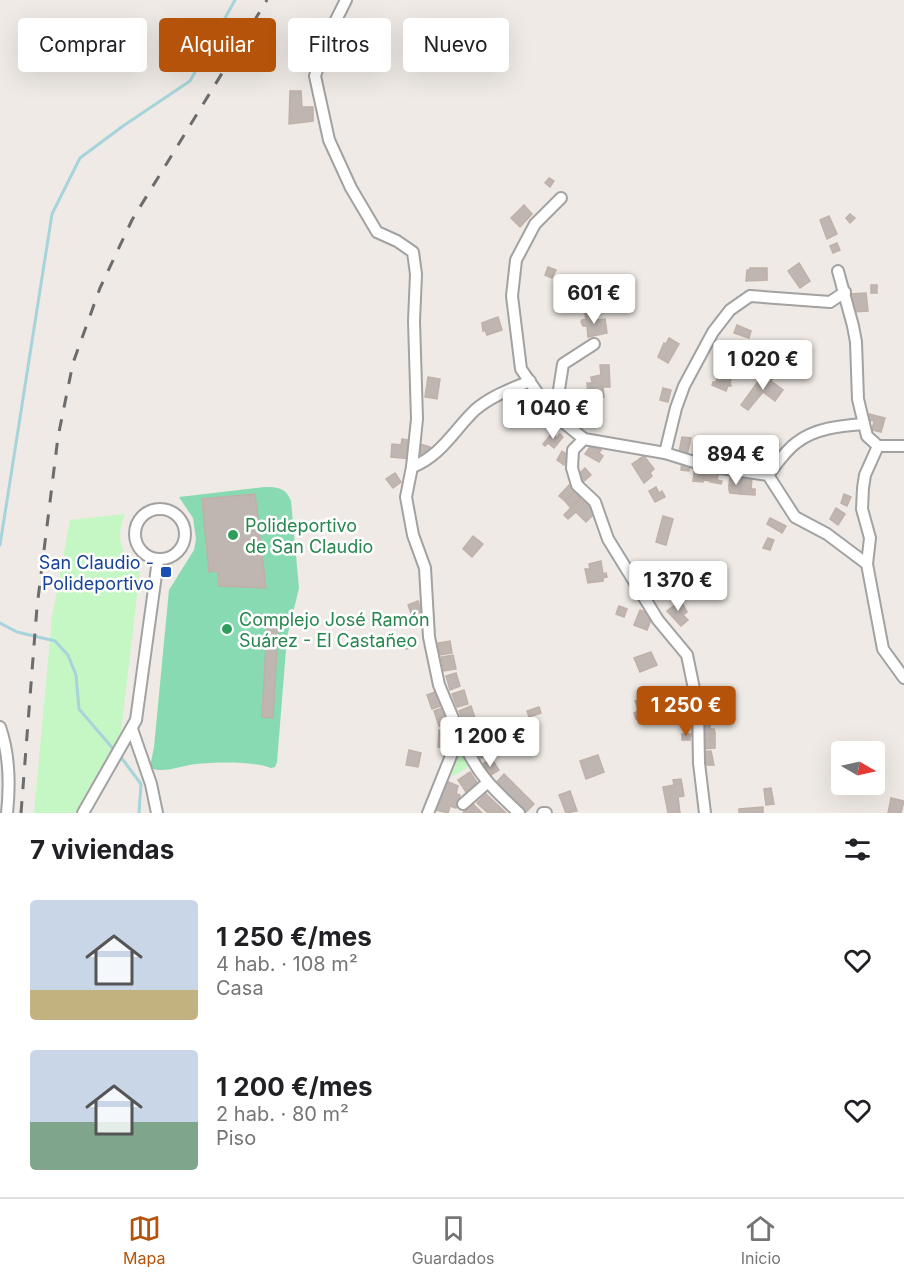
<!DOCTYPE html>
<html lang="es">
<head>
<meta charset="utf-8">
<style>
  body { margin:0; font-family:Inter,sans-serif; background:#f2f2f2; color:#202124; height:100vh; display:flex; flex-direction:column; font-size:22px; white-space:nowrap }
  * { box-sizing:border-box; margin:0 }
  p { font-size:20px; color:#757577 }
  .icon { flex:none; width:33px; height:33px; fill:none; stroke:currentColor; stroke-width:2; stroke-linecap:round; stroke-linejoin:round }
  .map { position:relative; height:813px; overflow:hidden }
  .drawer { display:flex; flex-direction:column; background:#fff; flex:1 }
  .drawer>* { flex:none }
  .hud { position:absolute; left:18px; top:18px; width:600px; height:54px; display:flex; gap:12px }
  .needle { width:39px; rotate:99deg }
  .controls { position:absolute; left:831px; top:741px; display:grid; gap:12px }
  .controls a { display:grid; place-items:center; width:54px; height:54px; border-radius:6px; background:#fff; box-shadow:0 6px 24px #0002; font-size:30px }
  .price { position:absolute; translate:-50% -51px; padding:0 14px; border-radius:6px; background:#fff; color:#222; font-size:20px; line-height:39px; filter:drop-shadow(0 2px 3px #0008) }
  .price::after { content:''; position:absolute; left:50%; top:36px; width:18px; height:14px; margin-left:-9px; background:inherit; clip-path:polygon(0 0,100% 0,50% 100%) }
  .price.selected { background:#b45309; color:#fff }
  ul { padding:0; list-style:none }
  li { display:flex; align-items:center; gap:18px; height:150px; padding:0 30px }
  li span { display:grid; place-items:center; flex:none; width:168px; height:120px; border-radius:6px; color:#555 }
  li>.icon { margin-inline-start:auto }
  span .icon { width:72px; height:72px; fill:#fffc; stroke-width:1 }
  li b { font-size:26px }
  h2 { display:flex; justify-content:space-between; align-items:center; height:72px; padding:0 30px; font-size:26px }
  .chip { padding:0 21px; border-radius:6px; background:#fff; box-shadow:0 6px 24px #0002; font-size:21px; line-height:54px }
  .chip.selected { background:#b45309; color:#fff }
  .tabs { display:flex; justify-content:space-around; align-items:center; height:84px; border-top:2px solid #e0e0e0; background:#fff; font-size:16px; color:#757577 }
  .tabs a { display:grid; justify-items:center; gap:3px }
  .tabs .selected { color:#b45309 }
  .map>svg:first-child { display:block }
</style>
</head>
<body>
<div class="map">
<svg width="904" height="813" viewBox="0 0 904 813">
  <rect width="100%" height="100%" fill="#efeae5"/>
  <g fill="#c5f7c4">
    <path d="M125,514C115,539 120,553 140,570L121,732L75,813H34L52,617L70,520Z"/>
    <path d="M458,752L464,754L470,766L453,776L448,769Z"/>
  </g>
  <path fill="#87dab1" d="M265,487C278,487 286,488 291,501L299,588L287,637L277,762L275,767L271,768C252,761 217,762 196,764C183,765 161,775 150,767L154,747L169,590L194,550L196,539L193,518L179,497Z"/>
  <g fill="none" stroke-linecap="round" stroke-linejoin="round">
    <g stroke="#a7d4da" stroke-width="3">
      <path d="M0,545L52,214L80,158L123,126L190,81L235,0"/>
      <path d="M0,623L17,632L55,641L68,655L76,675L79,709L115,751"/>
      <path d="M120,756L141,784L139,813"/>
    </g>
  </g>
  <g fill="#bfb6b1" stroke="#c0b0a8" stroke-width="1.5">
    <path d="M290,91H301L302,107H313V121L289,124Z"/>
    <path d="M549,178L554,181L550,187L545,183Z"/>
    <path d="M524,205L532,214L520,227L511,218Z"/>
    <path d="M850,214L855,218L850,223L846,218Z"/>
    <path d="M829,216L837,234L827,239L820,220Z"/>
    <path d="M837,243L840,250L833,253L830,246Z"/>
    <path d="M799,263L810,281L800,288L788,271Z"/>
    <path d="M548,267L556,270L552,278L545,275Z"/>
    <path d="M750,268H767V280L746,281L747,270H750Z"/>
    <rect x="871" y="285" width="6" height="8"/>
    <path d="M866,293L868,311L853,312L850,294Z"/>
    <path d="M594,313L595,320L605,319L607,333L588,337L587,326H583L581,322L582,320L586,319L585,314Z"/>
    <path d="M498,317L502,330L487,335L485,330L483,331L482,323Z"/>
    <path d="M737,325L751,331L749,338L734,333Z"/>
    <path d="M669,338L679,344L668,363L658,357L664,343L666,344Z"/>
    <path d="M723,353L739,359L730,382L731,386H728L726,391L712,385L713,382H716L718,376L719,372L716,370Z"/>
    <path d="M600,365H609L610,387H603L604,397H588L587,383H592L591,377L601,375Z"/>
    <path d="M765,372L773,378L771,381L783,390L775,401L763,392L748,410L741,405Z"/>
    <path d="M428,377L440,379L437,399L425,397Z"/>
    <path d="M663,388L671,390L668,402L660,400Z"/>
    <path d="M869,414L885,418L881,432L872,430L874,421L868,420Z"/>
    <path d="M552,433L557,438L560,434L563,437L554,448L548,443L545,446L543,444Z"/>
    <path d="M682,437L691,438L687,455L679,452Z"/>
    <path d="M402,439L414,441L412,459L391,457L392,444L401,445Z"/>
    <path d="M420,444L430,447L427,456L421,460L417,457Z"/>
    <path d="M592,444L601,450L599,453L603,456L599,462L585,454Z"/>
    <path d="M729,446L740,448L739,450L743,451L740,465L728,463Z"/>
    <path d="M562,451L569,456L564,465L557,460Z"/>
    <path d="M644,456L654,469L650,473L652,476L651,477L644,483L632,464L638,460L640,463L641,462L639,459Z"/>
    <path d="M748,456H751V459L761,460L760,468L748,469Z"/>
    <path d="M682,461L690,462L689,471L681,470Z"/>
    <path d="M695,467L705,469L703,482L693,481Z"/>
    <path d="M585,468L591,475L583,482L577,476Z"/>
    <path d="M705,469L712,470L710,481L704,480Z"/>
    <path d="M712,470L719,471L717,480L722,481L721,484L710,482Z"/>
    <path d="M395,473L401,482L393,488L386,479Z"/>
    <path d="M730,476H736L735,486H729Z"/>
    <path d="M736,476L742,477L740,494L730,493L729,490V486H735Z"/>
    <path d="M742,477L752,478L751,489H755V495L740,494Z"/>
    <path d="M569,485L575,491L565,501L559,496Z"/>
    <path d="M656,487L659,493L662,491L665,497L655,502L649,491Z"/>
    <path d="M574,492L580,498L571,508L565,501Z"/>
    <path d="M255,494L266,588L219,586L218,571L209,572L202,499Z"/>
    <path d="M844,494L851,497L847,506L841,503Z"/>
    <path d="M588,497L597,511L586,522L576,512L568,519L564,515L580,498L583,502Z"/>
    <path d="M836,508L845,514L838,525L830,519Z"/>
    <path d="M663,516L673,519L666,545L656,542Z"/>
    <path d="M770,518L786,526L782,533L767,524Z"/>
    <path d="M473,536L483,544L472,557L463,549Z"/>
    <path d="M768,538L774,540L770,550L763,548Z"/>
    <path d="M601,561L603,574L606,573L607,577L603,578V581L588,583L585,569H590L589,564Z"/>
    <path d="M678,595L687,612L683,615L688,620L681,626L667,611L677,603L674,598Z"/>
    <path d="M418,601L422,612L412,616L408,605Z"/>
    <path d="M619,606L627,609L624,617L616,614Z"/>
    <path d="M640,610L653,615L647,630L634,625Z"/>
    <path d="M267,627H278L273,718L262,717Z"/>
    <path d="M408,638L412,647L406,649L402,641Z"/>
    <path d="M450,641L452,653L440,655L438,643Z"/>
    <path d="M651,652L657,665L640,672L634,658Z"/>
    <path d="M453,655L456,669L444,671L441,657Z"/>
    <path d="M456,673L460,686L450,690L446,676Z"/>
    <path d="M464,690L468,704L457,707L452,694Z"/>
    <path d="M438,691L443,705L432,709L427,695Z"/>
    <path d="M649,696L656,712L636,719L634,713L639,711L635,701Z"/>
    <path d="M471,706L476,721L464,725L459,711Z"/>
    <path d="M445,707L450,722L439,726L434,711Z"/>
    <path d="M539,707L541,713L529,717L527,711Z"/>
    <path d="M703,714L713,716L712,724L702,723Z"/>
    <path d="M683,719H691L690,727L683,726Z"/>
    <path d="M702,723L710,724V729H714L715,733H710V740L702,742Z"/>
    <path d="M478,724L483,738L470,743L466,729Z"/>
    <path d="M510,727L518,742L506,749L497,734Z"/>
    <path d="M439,730L452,731L450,748L438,747Z"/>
    <path d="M710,733H715V748L702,749L701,742L710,740Z"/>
    <path d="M682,734H691L690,740H682Z"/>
    <path d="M485,744L489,755L478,759L474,748Z"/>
    <path d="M409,750L421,753L418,767L406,765Z"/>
    <path d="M711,751L714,765H702L701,752Z"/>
    <path d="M598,755L604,772L586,779L580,761Z"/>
    <path d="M491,758L499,770L488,777L480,766Z"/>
    <path d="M470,772L478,784L466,792L458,780Z"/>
    <path d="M504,774L534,804L526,812L495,784Z"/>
    <path d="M681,779L684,796L678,797L680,813H668L663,787L674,785L673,780Z"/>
    <path d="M446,781L458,786L456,794L460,795L456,808L450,806L448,813L436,810Z"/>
    <path d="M771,788L774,804L766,805L764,789Z"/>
    <path d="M570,791L577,811L566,813L559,795Z"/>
    <path d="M486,794L506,813H488L477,803Z"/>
    <path d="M891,798L904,801L901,813H888Z"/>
    <path d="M472,803L482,813H463Z"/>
    <path d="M763,807V813H739V809Z"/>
  </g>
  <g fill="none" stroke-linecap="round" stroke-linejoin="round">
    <defs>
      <g id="minor">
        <path d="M346,0L329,34L315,76L329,140L351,188L377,232L397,241L413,252L416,274L414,321L417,419L412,467L406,497L413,535L425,568L429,637L439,685L463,742"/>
        <path d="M561,198L535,224L516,260L512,296L521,369L539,395L563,422"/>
        <path d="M838,271L853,326L856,342L858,399L864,424L867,436L878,446L865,475L863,488L862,509L870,538L867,564"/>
        <path d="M584,439L563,422L558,396L563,364L594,344"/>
        <path d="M878,446H904"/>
        <path d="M665,453L676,408L684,386L713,332L730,310L750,296L830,302L845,292"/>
        <path d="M412,467C441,456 454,430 475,410C491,396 511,389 530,381"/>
        <path d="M768,475C776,465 785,451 796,443C815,428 840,426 864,424"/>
        <circle cx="160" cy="534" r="25"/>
        <path d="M0,727C9,753 10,785 7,813"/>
        <path d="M132,729L151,784L157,813"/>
        <path d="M463,804L487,783"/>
        <path d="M83,813L136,720L158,560"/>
        <path d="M428,813L453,751L463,742C479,776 492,788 519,813"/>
        <path d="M543,813H546"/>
        <path d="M705,813L699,763L698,708L687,655L658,620L608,539L595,502L577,485L572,468L573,450L584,439L665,453L707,466L768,475L795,517L827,534L867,564L883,649L904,678"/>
      </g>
    </defs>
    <use href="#minor" stroke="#a2a2a2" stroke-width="14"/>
    <use href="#minor" stroke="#fff" stroke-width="10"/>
    <path stroke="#6c6c6c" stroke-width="3" stroke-dasharray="12 12" stroke-linecap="butt" d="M21,813L37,607L58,437L73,363L100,288L132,220L267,0"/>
  </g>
  <g fill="#2e9e5b" stroke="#fff" stroke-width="2">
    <circle cx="233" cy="535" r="6"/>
    <circle cx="227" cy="629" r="6"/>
  </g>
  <rect fill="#1a4fb4" stroke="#fff" stroke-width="2" x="160" y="566" width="12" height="12" rx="3"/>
  <g text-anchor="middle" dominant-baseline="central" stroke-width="5" stroke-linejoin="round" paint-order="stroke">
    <g font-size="18" fill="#27864d" stroke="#fff" text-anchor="start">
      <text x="245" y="525">Polideportivo<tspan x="245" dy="21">de San Claudio</tspan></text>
      <text x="239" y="619">Complejo José Ramón<tspan x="239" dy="21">Suárez - El Castañeo</tspan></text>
    </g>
    <g font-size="18" fill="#164399" stroke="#fff" text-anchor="end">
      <text x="154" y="562">San Claudio -<tspan x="154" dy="21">Polideportivo</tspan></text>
    </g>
  </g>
</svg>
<div class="controls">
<a><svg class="needle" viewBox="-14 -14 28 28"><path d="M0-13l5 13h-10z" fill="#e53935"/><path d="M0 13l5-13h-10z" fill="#757577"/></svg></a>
</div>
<b class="price" style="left:594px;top:325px">601 €</b>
<b class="price" style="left:763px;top:391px">1 020 €</b>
<b class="price" style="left:553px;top:440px">1 040 €</b>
<b class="price" style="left:736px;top:486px">894 €</b>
<b class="price" style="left:678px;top:612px">1 370 €</b>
<b class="price selected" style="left:686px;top:737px">1 250 €</b>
<b class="price" style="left:490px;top:768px">1 200 €</b>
<div class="hud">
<a class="chip">Comprar</a>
<a class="chip selected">Alquilar</a>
<a class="chip">Filtros</a>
<a class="chip">Nuevo</a>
</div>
</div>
<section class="drawer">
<h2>7 viviendas<svg class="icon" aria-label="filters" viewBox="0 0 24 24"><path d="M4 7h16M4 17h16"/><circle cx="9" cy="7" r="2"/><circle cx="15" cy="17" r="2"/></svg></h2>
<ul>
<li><span style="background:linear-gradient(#c9d6e8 75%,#c2b280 0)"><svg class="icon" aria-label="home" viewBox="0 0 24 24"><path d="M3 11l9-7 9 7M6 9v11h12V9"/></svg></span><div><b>1 250 €/mes</b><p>4 hab. · 108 m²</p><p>Casa</p></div><svg class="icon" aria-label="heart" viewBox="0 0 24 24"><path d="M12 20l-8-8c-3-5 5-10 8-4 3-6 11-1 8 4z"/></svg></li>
<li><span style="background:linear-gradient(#c9d6e8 60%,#7fa58c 0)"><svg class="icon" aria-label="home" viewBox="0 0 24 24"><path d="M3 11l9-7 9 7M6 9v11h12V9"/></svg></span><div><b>1 200 €/mes</b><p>2 hab. · 80 m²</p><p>Piso</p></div><svg class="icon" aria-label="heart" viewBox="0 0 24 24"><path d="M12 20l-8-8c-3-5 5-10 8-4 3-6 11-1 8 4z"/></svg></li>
</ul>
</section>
<nav class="tabs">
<a class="selected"><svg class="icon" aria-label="map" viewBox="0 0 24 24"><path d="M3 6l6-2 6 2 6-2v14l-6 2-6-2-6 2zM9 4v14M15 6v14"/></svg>Mapa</a>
<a><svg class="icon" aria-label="saved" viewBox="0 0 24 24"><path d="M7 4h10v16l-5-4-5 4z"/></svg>Guardados</a>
<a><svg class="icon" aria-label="home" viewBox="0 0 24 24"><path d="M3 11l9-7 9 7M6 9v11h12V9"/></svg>Inicio</a>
</nav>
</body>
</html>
